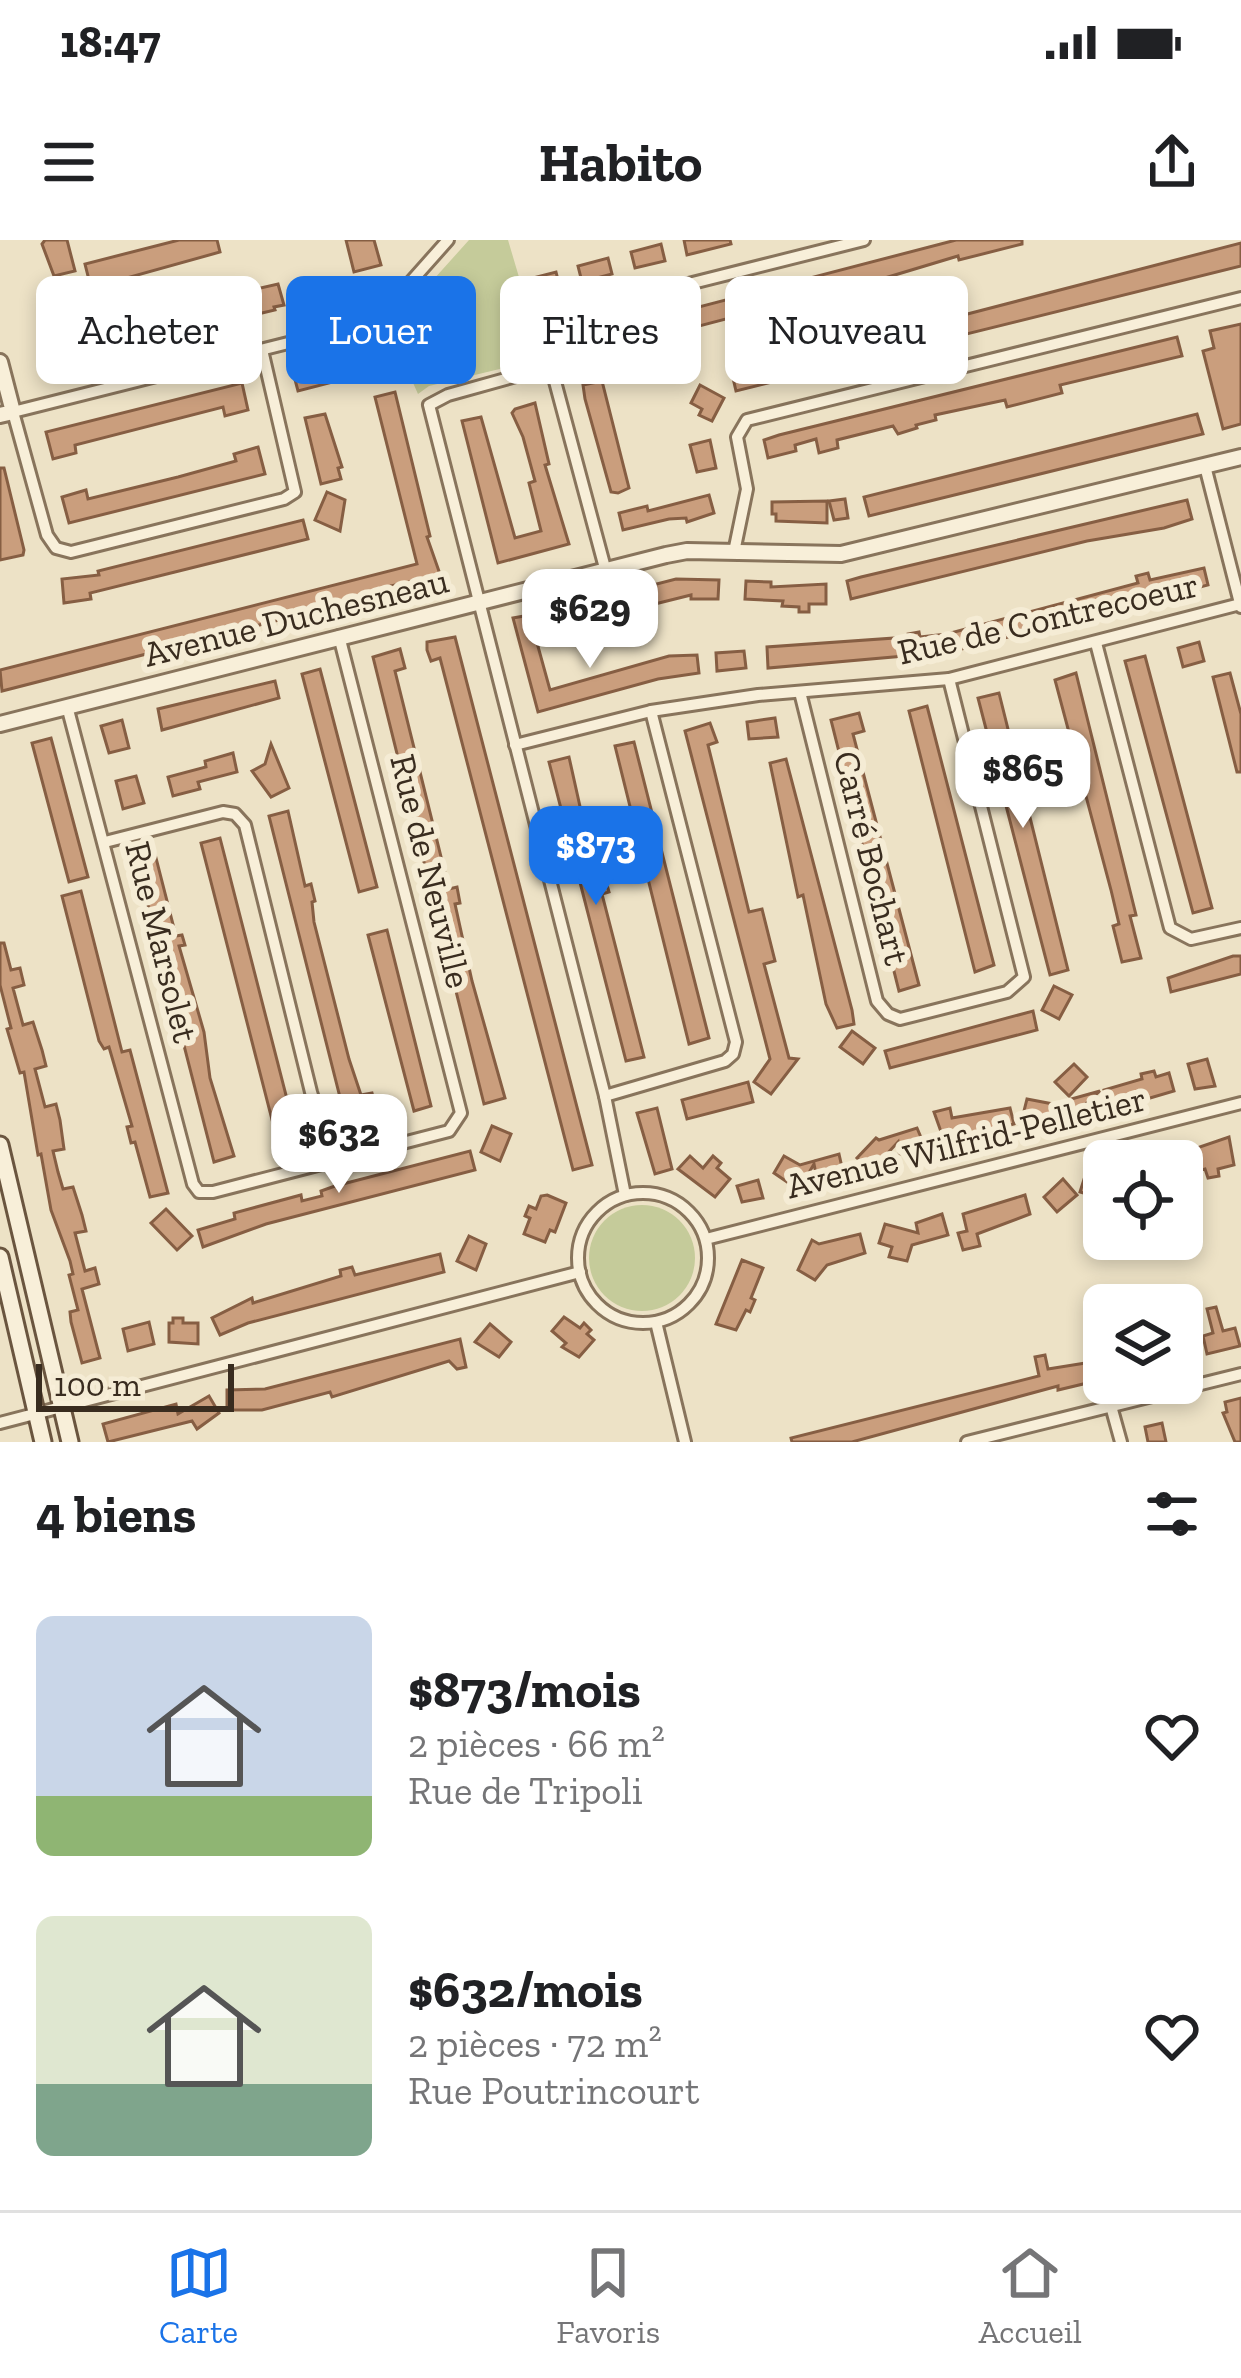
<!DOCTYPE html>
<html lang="fr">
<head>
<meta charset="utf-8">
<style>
  body { margin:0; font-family:"Zilla Slab",serif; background:#f2f2f2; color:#202124; height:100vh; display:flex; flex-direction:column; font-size:45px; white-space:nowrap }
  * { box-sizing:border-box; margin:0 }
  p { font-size:39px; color:#757577 }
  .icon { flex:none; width:66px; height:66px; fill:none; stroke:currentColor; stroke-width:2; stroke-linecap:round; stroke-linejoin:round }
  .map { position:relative; height:1202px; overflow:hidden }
  .drawer { display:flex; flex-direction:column; background:#fff; flex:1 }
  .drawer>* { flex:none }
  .hud { position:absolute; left:36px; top:36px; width:1170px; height:108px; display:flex; gap:24px }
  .tools { position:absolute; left:1083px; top:900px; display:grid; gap:24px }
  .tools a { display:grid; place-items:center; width:120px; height:120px; border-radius:18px; background:#fff; box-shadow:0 6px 18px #0003; font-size:60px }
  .scale { position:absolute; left:36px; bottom:30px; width:198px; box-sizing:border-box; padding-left:12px; border:6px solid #392c1f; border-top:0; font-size:33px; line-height:42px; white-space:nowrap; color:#392c1f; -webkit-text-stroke:9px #f5ecd5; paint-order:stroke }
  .price { position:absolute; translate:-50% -102px; padding:0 27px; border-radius:24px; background:#fff; color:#222; font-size:39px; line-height:78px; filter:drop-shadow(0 3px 6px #0008) }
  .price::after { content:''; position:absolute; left:50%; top:72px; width:36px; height:27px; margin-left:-18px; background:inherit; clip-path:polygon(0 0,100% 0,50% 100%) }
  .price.on { background:#1a73e8; color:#fff }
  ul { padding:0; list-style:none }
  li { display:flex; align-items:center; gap:36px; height:300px; padding:0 36px }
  li span { display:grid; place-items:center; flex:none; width:336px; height:240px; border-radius:18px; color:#555 }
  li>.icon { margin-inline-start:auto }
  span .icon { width:144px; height:144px; fill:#fffc; stroke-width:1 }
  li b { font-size:51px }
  h2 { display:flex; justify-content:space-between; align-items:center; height:144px; padding:0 36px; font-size:51px }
  .chip { padding:0 42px; border-radius:18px; background:#fff; box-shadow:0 6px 18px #0003; font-size:42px; line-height:108px }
  .chip.on { background:#1a73e8; color:#fff }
  .status { display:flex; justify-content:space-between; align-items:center; height:84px; padding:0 60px; background:#fff; direction:ltr }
  .status svg { height:33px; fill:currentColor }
  header { display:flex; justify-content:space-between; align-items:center; height:156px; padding:0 36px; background:#fff; font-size:54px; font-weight:700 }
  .menu { display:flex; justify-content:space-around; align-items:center; height:168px; border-top:3px solid #e0e0e0; background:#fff; font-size:33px; color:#757577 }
  .menu a { display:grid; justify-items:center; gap:6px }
  .menu .on { color:#1a73e8 }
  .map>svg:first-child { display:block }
</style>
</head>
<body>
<div class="status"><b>18:47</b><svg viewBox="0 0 49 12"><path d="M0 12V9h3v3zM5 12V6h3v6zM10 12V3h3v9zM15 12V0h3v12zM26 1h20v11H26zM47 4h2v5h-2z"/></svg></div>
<header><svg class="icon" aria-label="menu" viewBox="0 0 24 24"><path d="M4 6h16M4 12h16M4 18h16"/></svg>Habito<svg class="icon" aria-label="share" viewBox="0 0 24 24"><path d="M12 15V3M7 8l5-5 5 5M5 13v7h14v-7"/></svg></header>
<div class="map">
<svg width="1241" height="1202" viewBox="0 0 1241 1202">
  <rect width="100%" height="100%" fill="#ede2c6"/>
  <g fill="#c5cb9a">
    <path d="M469,0H508L532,81L527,94L529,122L429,146L418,154L389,89Z"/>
    <circle cx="642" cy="1018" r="53"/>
  </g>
  <g fill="#ca9e7d" stroke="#865e43" stroke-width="3">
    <path d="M45,0H67L75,31L54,36L42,4Z"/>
    <path d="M179,0H217L220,12L91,48L85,24Z"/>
    <path d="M346,0H374L381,25L354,32Z"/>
    <path d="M684,0H730L731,4L687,15Z"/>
    <path d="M956,0H1022V4L959,20L958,16L845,50L807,59L805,55L786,60L787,63L577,118L572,100Z"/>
    <path d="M1241,3V26L736,151L733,138L740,136L736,123L756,118L759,128Z"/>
    <path d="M661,4L665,21L635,28L631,12Z"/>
    <path d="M608,18L612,34L582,42L578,26Z"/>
    <path d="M556,32L560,48L530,56L525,40Z"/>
    <path d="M278,44L284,65L274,67L275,70L74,117L69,96L110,85V82Z"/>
    <path d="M1241,84V184L1223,189L1203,111L1214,108L1210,91Z"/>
    <path d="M1177,97L1182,116L1060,145L1062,153L1007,167L1005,160L935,175L936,180L916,185L917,188L898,194L893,186L837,200L838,208L819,213L816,199L795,205L796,211L768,218L764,200L779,195Z"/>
    <path d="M390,106L395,126L298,151L293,132Z"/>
    <path d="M602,141L629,248L618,253L611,252L585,159L583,145Z"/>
    <path d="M242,143L248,170L225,176L223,167L75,205L76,213L53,219L46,192Z"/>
    <path d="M700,145L724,158L712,181L699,175L702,169L691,163Z"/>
    <path d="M395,152L430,296L427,297L441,337L414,345L413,341L391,346L392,351L2,451L0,430L417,324L375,157Z"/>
    <path d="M535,163L549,224L545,225L569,304L498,323L462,181L481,177L515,298L541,291L529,243L535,241L523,197L512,173L515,169Z"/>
    <path d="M325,174L342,227L338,228L341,239L321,244L305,178Z"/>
    <path d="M1197,174L1203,194L869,276L864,257Z"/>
    <path d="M710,200L716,228L697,232L690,205Z"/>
    <path d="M258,207L265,234L69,283L62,257L86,250L88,259L178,237L236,221L234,214Z"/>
    <path d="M0,228H4L24,310L23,315L0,320Z"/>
    <path d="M327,252L345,260L340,291L315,280Z"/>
    <path d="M709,255L714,273L687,282L686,278L669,279L623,290L619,273L647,266L648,271Z"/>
    <path d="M845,259L848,278L834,280L829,261Z"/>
    <path d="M1187,260L1192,279L1164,288L1087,301L851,359L847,341L861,337Z"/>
    <path d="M827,261V283L776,281V274H772V262Z"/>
    <path d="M303,280L308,299L90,353L91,359L64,363L62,339L99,335L98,331Z"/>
    <path d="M1204,328L1208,345L950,412L768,428L767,407L908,397V394L919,392L920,397L947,394L1138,343L1136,336L1148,333L1150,340Z"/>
    <path d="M676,339L719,340L718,359H691V355L567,386L563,368Z"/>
    <path d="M746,341L771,342V347L826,344V364H809V372H799V367L782,366L783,361L745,359Z"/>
    <path d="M541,373L545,389L534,392L550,450L669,416L697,415L699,433L658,439L538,472L513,378Z"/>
    <path d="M455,397L592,925L573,930L440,418L431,421L427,410V402Z"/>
    <path d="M1199,402L1204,421L1183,427L1178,408Z"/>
    <path d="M400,409L405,428L395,431L449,649L457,647L460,663L455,664L472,741L505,858L484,864L373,417Z"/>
    <path d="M744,411L746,428L717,431L716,413Z"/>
    <path d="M1145,416L1212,668L1193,673L1125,421Z"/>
    <path d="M320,429L377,647L359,652L302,434Z"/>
    <path d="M1076,433L1136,675L1130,676L1141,718L1122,722L1113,686L1119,684L1111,650L1055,440Z"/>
    <path d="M1230,433L1241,474V532H1237L1213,437Z"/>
    <path d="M275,441L279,458L162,490L158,469Z"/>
    <path d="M999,453L1068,730L1050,735L978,458Z"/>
    <path d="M927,466L994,725L975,732L909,471Z"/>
    <path d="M859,473L864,491L853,494L919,745L899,751L831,480Z"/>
    <path d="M775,478L778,497L749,499L747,482Z"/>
    <path d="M122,480L129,508L109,513L101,486Z"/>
    <path d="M710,483L717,502L708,505L740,635L749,672L762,669L775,721L764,724L789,818L798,819L771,854L754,842L770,819L685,491Z"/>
    <path d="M51,498L88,637L69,642L32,503Z"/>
    <path d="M634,502L709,798L689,804L615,506Z"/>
    <path d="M271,504L289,548L271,557L252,531L265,524Z"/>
    <path d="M233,513L237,532L198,542L200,549L173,556L168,537L206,527L205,521Z"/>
    <path d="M569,517L597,643L606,641L609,652L602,654L644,817L626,821L549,522Z"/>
    <path d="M786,519L852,770L854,784L837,788L826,764L803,655L798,657L770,523Z"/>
    <path d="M136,536L144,563L123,569L116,541Z"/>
    <path d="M288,571L305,646L311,644L315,661L312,662L314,682L349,819L361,855L372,853L376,868L363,872L366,884L348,889L269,576Z"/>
    <path d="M220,598L298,902L279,907L201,603Z"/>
    <path d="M155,614L176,696L182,695L185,705L179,706L204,792L210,838L234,916L214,922L136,619Z"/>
    <path d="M81,651L122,812L130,810L168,953L150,957L135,902L131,903L127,887L132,886L109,807L104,809L99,801L62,656Z"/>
    <path d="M387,690L431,866L414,871L368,695Z"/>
    <path d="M0,703H4L11,730L20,728L24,745L13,748L23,785L33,782L42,810L46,826L35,829L45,867L56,864L60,880L64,909L53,911L58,932L63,949L73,947L82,975L86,991L75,993L85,1031L95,1028L99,1044L82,1049L100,1118L82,1123L71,1082L70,1072L78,1070L69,1035L73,1034L70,1021L51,970L41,914L38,915L24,832L20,833L7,789L11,788L0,745Z"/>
    <path d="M1233,716H1241V734L1171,752L1168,738Z"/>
    <path d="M1054,746L1072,755L1059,779L1042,770Z"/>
    <path d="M1033,771L1037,790L890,828L885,811Z"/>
    <path d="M852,791L875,808L863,824L840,807Z"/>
    <path d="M1207,819L1215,846L1195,849L1188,824Z"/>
    <path d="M1074,824L1087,837L1069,856L1055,842Z"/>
    <path d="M1154,831L1156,837L1169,833L1174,851L1109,870L1104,850L1142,839L1141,834Z"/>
    <path d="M748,842L753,862L687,879L682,860Z"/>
    <path d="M1100,851L1071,877L1057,863Z"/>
    <path d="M1027,859L1053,864L1049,883L1022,879Z"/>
    <path d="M657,868L672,929L655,934L637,873Z"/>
    <path d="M950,868L952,878L1010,868L1014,884L945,903L934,872Z"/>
    <path d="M492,886L511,894L500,921L481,912Z"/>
    <path d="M917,888L926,909L899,914L898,902L871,931L857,918L876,898L879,900Z"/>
    <path d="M1229,897L1234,925L1218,929L1219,936L1208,938L1205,929L1182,935V913Z"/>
    <path d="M470,911L475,930L266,984L203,1007L198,990L235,979L234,973L301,955L302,961L322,956L321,951L335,946Z"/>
    <path d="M839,914L843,932L817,939L814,924L799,950L774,933L784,916L800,925Z"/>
    <path d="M690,916L703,928L713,916L721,923L717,928L730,939L715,957L678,929Z"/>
    <path d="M1086,933L1104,939V959L1080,952Z"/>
    <path d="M1063,939L1077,955L1057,972L1044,957Z"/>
    <path d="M758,940L763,958L742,962L737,946Z"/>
    <path d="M547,955L566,963L555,992L550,990L545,1002L524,994L530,978L525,976L529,966L536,969L541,956Z"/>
    <path d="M1025,955L1030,974L977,994L980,1006L963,1010L958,993L967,991L963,974Z"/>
    <path d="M166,969L192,996L177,1010L151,983Z"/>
    <path d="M942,974L948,995L912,1005L907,1021L889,1017L892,1007L879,1003L885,984L918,993L916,983Z"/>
    <path d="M860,994L865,1013L827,1025L815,1040L798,1030L812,1000L819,1004Z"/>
    <path d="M469,996L486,1004L476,1030L457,1021Z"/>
    <path d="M440,1014L444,1032L248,1083L220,1095L212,1078L252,1058L253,1063L341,1036L340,1030L352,1027L355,1035Z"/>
    <path d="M742,1020L763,1028L751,1058L755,1060L750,1072L746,1070L736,1090L716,1084Z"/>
    <path d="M1216,1067L1223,1091L1235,1088L1240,1106L1207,1114L1203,1096L1213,1093L1207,1069Z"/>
    <path d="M564,1077L580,1088L584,1083L591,1090L587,1094L594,1100L579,1117L562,1107L566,1103L552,1091Z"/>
    <path d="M173,1078H183V1083H198V1104L169,1102V1083H173Z"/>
    <path d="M149,1082L154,1104L128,1111L123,1089Z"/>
    <path d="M490,1084L511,1102L499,1117L475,1102Z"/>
    <path d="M460,1099L466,1127L457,1129L449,1121L332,1157L330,1152L262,1170H227V1150L265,1149Z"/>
    <path d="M1045,1115L1048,1129L1104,1120V1139L1058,1150V1146L852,1202H792L791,1198L1039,1136L1035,1117Z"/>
    <path d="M209,1156L219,1173L197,1189L192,1181L108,1202L103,1184L176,1164L178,1174Z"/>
    <path d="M1241,1158V1202H1235L1223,1173L1227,1172L1225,1162Z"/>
    <path d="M1162,1183L1166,1202H1148L1145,1187Z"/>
  </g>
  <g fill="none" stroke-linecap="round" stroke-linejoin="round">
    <defs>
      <g id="minor">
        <path d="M262,110L295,252L284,259L71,312L56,308L47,295L13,172L376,81L448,0"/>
        <path d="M552,126L448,155L429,165L605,856L625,955"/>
        <path d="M1205,226L1241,367"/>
        <path d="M734,312L747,249L737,197L747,180L1241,58"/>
        <path d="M605,328L542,93L557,77L864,0"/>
        <path d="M1096,403L1170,688L1191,699L1241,688"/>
        <path d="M800,452L877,761L888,774L900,779L1007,752L1024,737L949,439"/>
        <path d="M67,466L193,944L199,952H213L449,891L461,873L339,396"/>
        <path d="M515,505L651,471L758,455L949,439L1240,364"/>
        <path d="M105,602L223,572L235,574L245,585L311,852L332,920"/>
        <path d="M605,856L725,821L733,814L736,802L651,471"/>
        <circle cx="643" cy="1018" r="65"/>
        <path d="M706,999L1241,863"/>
        <path d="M656,1082L685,1202"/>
        <path d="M1111,1166L1121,1202"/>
        <path d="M0,1183L580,1032"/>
        <path d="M967,1202L1241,1134"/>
      </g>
      <g id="tertiary">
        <path d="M0,122L13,172L0,175"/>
        <path d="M0,484L666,315L687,311L841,314L1241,217"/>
      </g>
      <g id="secondary">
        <path d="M0,905L70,1202"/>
        <path d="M0,1017L43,1202"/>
      </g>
    </defs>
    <use href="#minor" stroke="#88745c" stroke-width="16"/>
    <use href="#tertiary" stroke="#88745c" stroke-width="20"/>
    <use href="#secondary" stroke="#6a553f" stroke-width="21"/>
    <use href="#minor" stroke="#f8efd9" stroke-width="10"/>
    <use href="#tertiary" stroke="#f8efd9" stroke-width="14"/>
    <use href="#secondary" stroke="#f8efd9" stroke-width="15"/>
  </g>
  <g text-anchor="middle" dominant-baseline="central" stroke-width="12" stroke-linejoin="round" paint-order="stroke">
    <g font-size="36" fill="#392c1f" stroke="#f5ecd5">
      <text transform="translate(296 377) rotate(-14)">Avenue Duchesneau</text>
      <text transform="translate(1048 378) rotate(-13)">Rue de Contrecoeur</text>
      <text transform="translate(872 618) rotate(76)">Carré Bochart</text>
      <text transform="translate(431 631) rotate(76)">Rue de Neuville</text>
      <text transform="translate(162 702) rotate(76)">Rue Marsolet</text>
      <text transform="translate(966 902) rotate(-14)">Avenue Wilfrid-Pelletier</text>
    </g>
  </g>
</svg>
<div class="tools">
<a><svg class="icon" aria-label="locate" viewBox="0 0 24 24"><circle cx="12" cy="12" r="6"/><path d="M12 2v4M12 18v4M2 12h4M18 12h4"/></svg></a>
<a><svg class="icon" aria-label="layers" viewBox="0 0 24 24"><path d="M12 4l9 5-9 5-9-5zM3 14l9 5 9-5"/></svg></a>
</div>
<div class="scale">100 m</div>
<b class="price" style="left:590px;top:431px">$629</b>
<b class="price" style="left:1023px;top:591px">$865</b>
<b class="price on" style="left:596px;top:668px">$873</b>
<b class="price" style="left:339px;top:956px">$632</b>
<div class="hud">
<a class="chip">Acheter</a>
<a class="chip on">Louer</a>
<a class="chip">Filtres</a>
<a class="chip">Nouveau</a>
</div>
</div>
<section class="drawer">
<h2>4 biens<svg class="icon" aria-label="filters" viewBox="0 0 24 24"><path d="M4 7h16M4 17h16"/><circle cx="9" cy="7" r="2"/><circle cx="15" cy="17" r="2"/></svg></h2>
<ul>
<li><span style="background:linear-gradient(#c9d6e8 75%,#8fb573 0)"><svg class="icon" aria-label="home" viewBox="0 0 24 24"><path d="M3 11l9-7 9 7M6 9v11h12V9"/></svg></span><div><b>$873/mois</b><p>2 pièces · 66 m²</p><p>Rue de Tripoli</p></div><svg class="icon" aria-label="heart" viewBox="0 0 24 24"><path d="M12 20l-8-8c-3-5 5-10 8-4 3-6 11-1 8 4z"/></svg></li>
<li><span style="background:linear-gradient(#dfe7d0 70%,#7fa58c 0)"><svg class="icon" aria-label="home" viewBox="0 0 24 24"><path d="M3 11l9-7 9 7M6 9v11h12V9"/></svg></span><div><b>$632/mois</b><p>2 pièces · 72 m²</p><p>Rue Poutrincourt</p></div><svg class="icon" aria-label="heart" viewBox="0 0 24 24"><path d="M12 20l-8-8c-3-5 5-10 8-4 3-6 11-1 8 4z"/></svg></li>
</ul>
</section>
<nav class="menu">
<a class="on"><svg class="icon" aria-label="map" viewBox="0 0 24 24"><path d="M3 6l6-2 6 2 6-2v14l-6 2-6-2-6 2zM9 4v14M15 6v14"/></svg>Carte</a>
<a><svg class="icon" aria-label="saved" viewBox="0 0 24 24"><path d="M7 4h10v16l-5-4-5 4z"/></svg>Favoris</a>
<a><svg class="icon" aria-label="home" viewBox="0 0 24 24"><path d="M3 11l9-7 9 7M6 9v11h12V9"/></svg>Accueil</a>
</nav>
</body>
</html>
